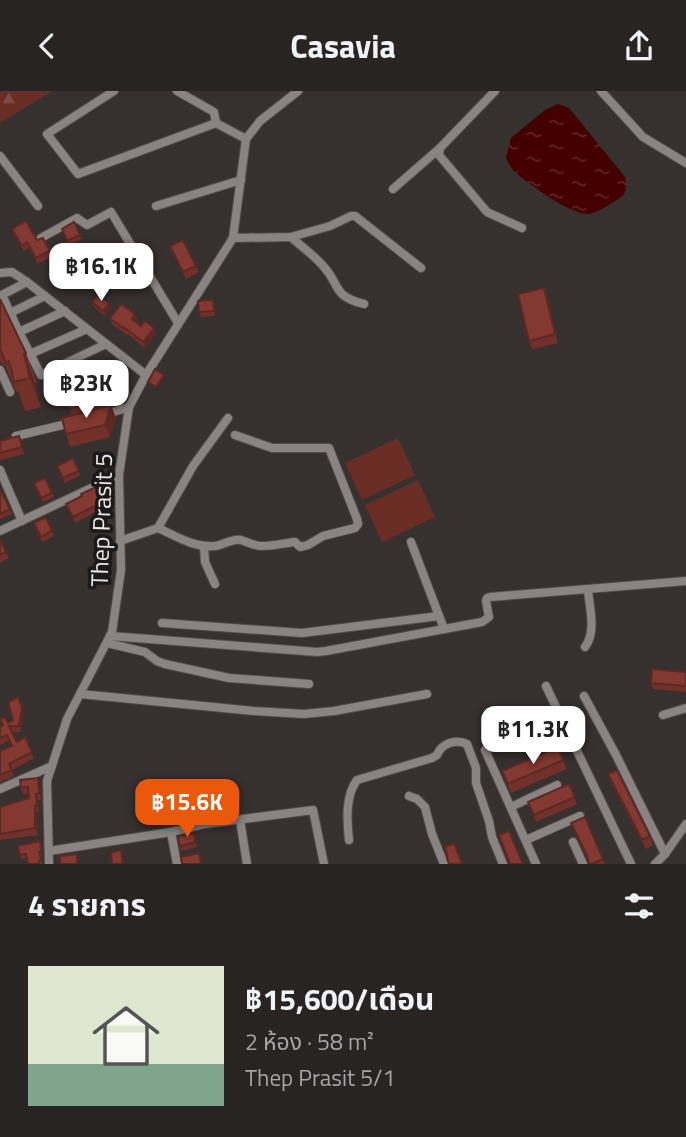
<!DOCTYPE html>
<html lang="th">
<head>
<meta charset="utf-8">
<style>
  body { margin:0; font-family:"Titillium Web","Noto Sans Thai",sans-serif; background:#343030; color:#f1f3f6; height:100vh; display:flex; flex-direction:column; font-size:26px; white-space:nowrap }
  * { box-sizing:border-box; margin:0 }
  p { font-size:23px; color:#a5a4a6 }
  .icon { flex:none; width:38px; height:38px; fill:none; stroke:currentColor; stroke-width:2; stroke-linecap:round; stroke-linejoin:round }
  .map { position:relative; height:773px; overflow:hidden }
  .drawer { display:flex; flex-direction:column; background:#282423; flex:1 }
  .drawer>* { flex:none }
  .price { position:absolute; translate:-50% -60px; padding:0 16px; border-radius:14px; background:#fff; color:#222; font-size:23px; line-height:46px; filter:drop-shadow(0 2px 4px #0008) }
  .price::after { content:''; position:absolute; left:50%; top:42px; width:21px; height:16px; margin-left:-10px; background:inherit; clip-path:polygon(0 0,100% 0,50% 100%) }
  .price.selected { background:#ea580c; color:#fff }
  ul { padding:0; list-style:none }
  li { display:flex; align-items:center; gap:21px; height:175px; padding:0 28px }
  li+li { border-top:2px solid #444141 }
  li span { display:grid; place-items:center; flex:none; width:196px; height:140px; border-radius:0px; color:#555 }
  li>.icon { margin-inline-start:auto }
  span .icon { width:84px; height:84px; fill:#fffc; stroke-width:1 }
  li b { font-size:30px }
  h2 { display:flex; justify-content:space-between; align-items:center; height:84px; padding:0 28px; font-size:30px }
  header { display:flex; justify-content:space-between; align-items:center; height:91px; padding:0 28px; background:#282423; font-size:32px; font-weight:700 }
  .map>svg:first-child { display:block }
</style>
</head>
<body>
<header><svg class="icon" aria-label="back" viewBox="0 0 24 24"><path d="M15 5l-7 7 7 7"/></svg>Casavia<svg class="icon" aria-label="share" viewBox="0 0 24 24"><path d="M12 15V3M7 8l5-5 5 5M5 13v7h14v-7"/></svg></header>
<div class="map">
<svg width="686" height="773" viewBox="0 0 686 773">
  <defs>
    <pattern id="forest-firs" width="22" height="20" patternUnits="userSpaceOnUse" patternTransform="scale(1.75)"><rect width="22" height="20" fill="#692d26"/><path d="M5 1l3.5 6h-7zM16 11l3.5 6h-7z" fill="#7f4b46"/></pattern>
    <pattern id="water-ripples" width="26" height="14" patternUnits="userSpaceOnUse" patternTransform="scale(1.75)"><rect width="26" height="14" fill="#400"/><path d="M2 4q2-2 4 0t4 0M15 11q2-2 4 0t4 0" fill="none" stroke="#5f2525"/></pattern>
  </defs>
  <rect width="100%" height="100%" fill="#36302f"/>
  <path fill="url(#forest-firs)" d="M0,0H52L0,32Z"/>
  <g fill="#692d26">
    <path d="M398,347L415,384L362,409L345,372Z"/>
    <path d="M418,389L435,426L382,451L365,414Z"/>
  </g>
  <path fill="url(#water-ripples)" d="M558,13L569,17L625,86C627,102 626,104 612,112C605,116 595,123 587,123C569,122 528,93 515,81C511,77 508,72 506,67L511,47L545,19Z"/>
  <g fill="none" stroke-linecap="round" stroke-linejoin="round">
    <defs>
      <g id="minor">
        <path d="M114,0L47,43L78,83L216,32L246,48"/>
        <path d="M177,0L214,21L216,32"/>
        <path d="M495,0L440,57L439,64L487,121L522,137"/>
        <path d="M601,0L643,46L686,72"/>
        <path d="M0,65L38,115"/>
        <path d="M393,98L440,57"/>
        <path d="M156,115L241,89"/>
        <path d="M291,146C302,156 315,165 324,176C341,195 332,205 364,213"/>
        <path d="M41,147L77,127L87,134L111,121L178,232"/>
        <path d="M233,147L291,146L330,135L351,125H355L421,177"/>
        <path d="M84,178L131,155"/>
        <path d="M0,182L12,181L27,191L146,284"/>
        <path d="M2,204L19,241"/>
        <path d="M0,205L27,191"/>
        <path d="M65,220L19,241L41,284L106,253"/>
        <path d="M10,222L45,205"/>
        <path d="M30,263L87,238"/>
        <path d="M0,279L10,301"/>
        <path d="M104,324L129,316"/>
        <path d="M16,345L71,332"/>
        <path d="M0,379L22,430"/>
        <path d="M158,437C176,445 194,457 215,455C223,454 233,447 241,449C248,451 254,455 262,455C273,455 284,452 295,451L300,456L308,454L323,445L355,437L358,433L357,428L329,357H272L235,344"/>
        <path d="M0,440L119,384"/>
        <path d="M120,450L158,437L193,375L228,327"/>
        <path d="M411,451L444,538"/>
        <path d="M204,455L205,471L215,493"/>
        <path d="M162,532L302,542L439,525"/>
        <path d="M110,545L317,561L326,560L482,531L489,526L486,510L487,507L490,506L686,490"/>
        <path d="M107,552L145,561L157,570L165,573L229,587L309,593"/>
        <path d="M585,556C597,540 589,516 588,498"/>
        <path d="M546,595L631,773"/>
        <path d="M80,603L254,620L304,623L334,620L427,603"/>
        <path d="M584,605L616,664L665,763"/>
        <path d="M663,624L686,617"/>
        <path d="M485,659L536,773"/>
        <path d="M0,698L52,675"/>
        <path d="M409,705L417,708L425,716L432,743L444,773"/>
        <path d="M511,716L557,694"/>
        <path d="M240,729L247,773"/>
        <path d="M171,741L177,773"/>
        <path d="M349,749C347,730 345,705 357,689L432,667L437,664C442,652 455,648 467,653L476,677V692L489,730L492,746L503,773"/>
        <path d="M526,749L580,725"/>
        <path d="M573,751L583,773"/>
        <path d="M49,760L171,741L205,733L313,719L324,773"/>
        <path d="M49,773L47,690L67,628L112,541L121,479L119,384L129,316L146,284L233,147L246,48L260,30L298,0"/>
        <path d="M655,773L665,763L686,733"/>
      </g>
    </defs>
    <use href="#minor" stroke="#534e4e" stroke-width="10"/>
    <use href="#minor" stroke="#898382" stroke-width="8"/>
  </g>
  <g fill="#71312a">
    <path d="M12,138L37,149L50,160L52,165L38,173L29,157L24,160L14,144Z"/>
    <path d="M62,138L80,144L82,148L69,154Z"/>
    <path d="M170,155L196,175L199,181L186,188Z"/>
    <path d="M547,205L558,252L532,258L529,250Z"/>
    <path d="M0,208L26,262L37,291L35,292L41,316L25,320L18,300L16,301L6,276L0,271Z"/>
    <path d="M213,209L215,225L201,226L199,221Z"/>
    <path d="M92,211L111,217L105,225L94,216Z"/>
    <path d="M135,223L138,229L136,231L156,243L145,257L128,243L127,244L113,234L110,228Z"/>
    <path d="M104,298L109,314L116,327L110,346L70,356L66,343L72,324L70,318Z"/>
    <path d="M19,345L24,363L0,369V350Z"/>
    <path d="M57,375L79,380L80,384L65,392Z"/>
    <path d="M36,396L52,402L54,406L43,411Z"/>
    <path d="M0,398L12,423L0,428Z"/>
    <path d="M103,411L105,416L75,432L66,413Z"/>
    <path d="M35,437L52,440L54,445L42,451Z"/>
    <path d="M0,448L9,467L0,472Z"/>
    <path d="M686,581V601L653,598L651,592Z"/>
    <path d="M24,623L21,641H12L17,651L25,646L34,667L12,679L14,685L0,691V660L12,656L9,650L0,654V636Z"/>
    <path d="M563,669L567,678L511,702L502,680Z"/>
    <path d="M608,683L650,745L653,754L646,758L611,692Z"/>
    <path d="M41,693V708L38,709L39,721H37L38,744L0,749V716L29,707V702L23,703L21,696Z"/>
    <path d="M569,693L577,713L536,731L528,711Z"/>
    <path d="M585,726L605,773H589L587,767L574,739L571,732Z"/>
    <path d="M195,747L197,756L181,760L180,755Z"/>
    <path d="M40,750L42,754V765L41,766L42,773H28L27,767L21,768L18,755Z"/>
  </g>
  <g fill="#5c2822">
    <path d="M544,197L547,205L558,252L555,243Z"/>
    <path d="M109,212L111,217L105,225L103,220Z"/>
    <path d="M135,223L138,229L134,234L132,228Z"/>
    <path d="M154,237L156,243L145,257L143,251Z"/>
    <path d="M24,263L35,292L41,316L30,287Z"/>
    <path d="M164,284V286L156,298V296Z"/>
    <path d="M111,314L116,327L110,346L105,334Z"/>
    <path d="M18,606L24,623L21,641L19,635Z"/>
    <path d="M38,687L41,693V708L39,702Z"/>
    <path d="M36,703L38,709L39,721L37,715Z"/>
    <path d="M35,715L37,721L38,744L35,737Z"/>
  </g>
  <g fill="#833931" stroke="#5c2822" stroke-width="2">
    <path d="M26,130L37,149L43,147L50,160L36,167L27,151L22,155L12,138Z"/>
    <path d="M74,131L80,144L67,150L62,138Z"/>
    <path d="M183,149L196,175L183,181L170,155Z"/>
    <path d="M544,197L555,243L529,250L518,203Z"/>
    <path d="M98,204L109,212L103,220L92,211Z"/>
    <path d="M0,208L26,262L24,263L30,287L14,291L9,270L6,272L0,258Z"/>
    <path d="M213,209L214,220L199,221L198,210Z"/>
    <path d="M121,213L135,223L132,228L141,235L145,230L154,237L143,251L125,237V238L110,228Z"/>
    <path d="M155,278L164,284L156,296L148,291Z"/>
    <path d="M102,291L107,308L70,318L65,300Z"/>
    <path d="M111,314L105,334L66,343L62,327Z"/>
    <path d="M19,345L22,356L0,362V350Z"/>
    <path d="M73,367L79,380L63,387L57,375Z"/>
    <path d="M45,387L52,402L41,407L34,392Z"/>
    <path d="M96,396L103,411L73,426L66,413L82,405L81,403Z"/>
    <path d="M0,398L10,418L0,423Z"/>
    <path d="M46,426L52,440L41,446L34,432Z"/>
    <path d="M0,448L6,461L0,464Z"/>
    <path d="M652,578L686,581V595L651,592Z"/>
    <path d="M18,606L22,617L19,635H9L17,651L25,646L32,661L9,673L12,679L0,684V660L12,655L7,644L0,647V636L3,634L0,628L5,626L8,632L13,629L8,611Z"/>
    <path d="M558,656L563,669L508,693L502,680Z"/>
    <path d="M617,679L650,745L642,749L608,683Z"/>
    <path d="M38,687L39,702L36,703L37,715H35V737L0,743V716L29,707L28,696H21L20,689Z"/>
    <path d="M569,693L575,706L534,724L528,711Z"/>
    <path d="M585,726L603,768L592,773H589L587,764L571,732Z"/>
    <path d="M509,740L523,773H510L499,744Z"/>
    <path d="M194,742L195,751L180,755L178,746Z"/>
    <path d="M40,750L41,761H39L41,769L39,770V773H28L26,763L20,764L18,755Z"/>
    <path d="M454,752L462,773H449L447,767V763L445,756Z"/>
    <path d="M121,759L123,773H112L111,762Z"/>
    <path d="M199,762L201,773H182L181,766Z"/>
    <path d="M77,763V773H60V765Z"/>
  </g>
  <g text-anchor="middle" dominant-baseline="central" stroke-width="7" stroke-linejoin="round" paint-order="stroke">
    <g font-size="24" fill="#ebe7e6" stroke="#1b1919">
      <text transform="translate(101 429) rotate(-88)">Thep Prasit 5</text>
    </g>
  </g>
</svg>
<b class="price" style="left:101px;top:212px">฿16.1K</b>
<b class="price" style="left:86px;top:329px">฿23K</b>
<b class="price" style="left:533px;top:675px">฿11.3K</b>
<b class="price selected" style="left:187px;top:748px">฿15.6K</b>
</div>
<section class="drawer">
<h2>4 รายการ<svg class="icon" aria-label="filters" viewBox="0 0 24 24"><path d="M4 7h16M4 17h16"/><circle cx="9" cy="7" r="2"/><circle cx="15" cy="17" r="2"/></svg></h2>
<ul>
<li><span style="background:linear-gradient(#dfe7d0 70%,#7fa58c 0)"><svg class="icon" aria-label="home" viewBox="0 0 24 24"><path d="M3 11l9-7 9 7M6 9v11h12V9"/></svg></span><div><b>฿15,600/เดือน</b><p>2 ห้อง · 58 m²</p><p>Thep Prasit 5/1</p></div></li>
</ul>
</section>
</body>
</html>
